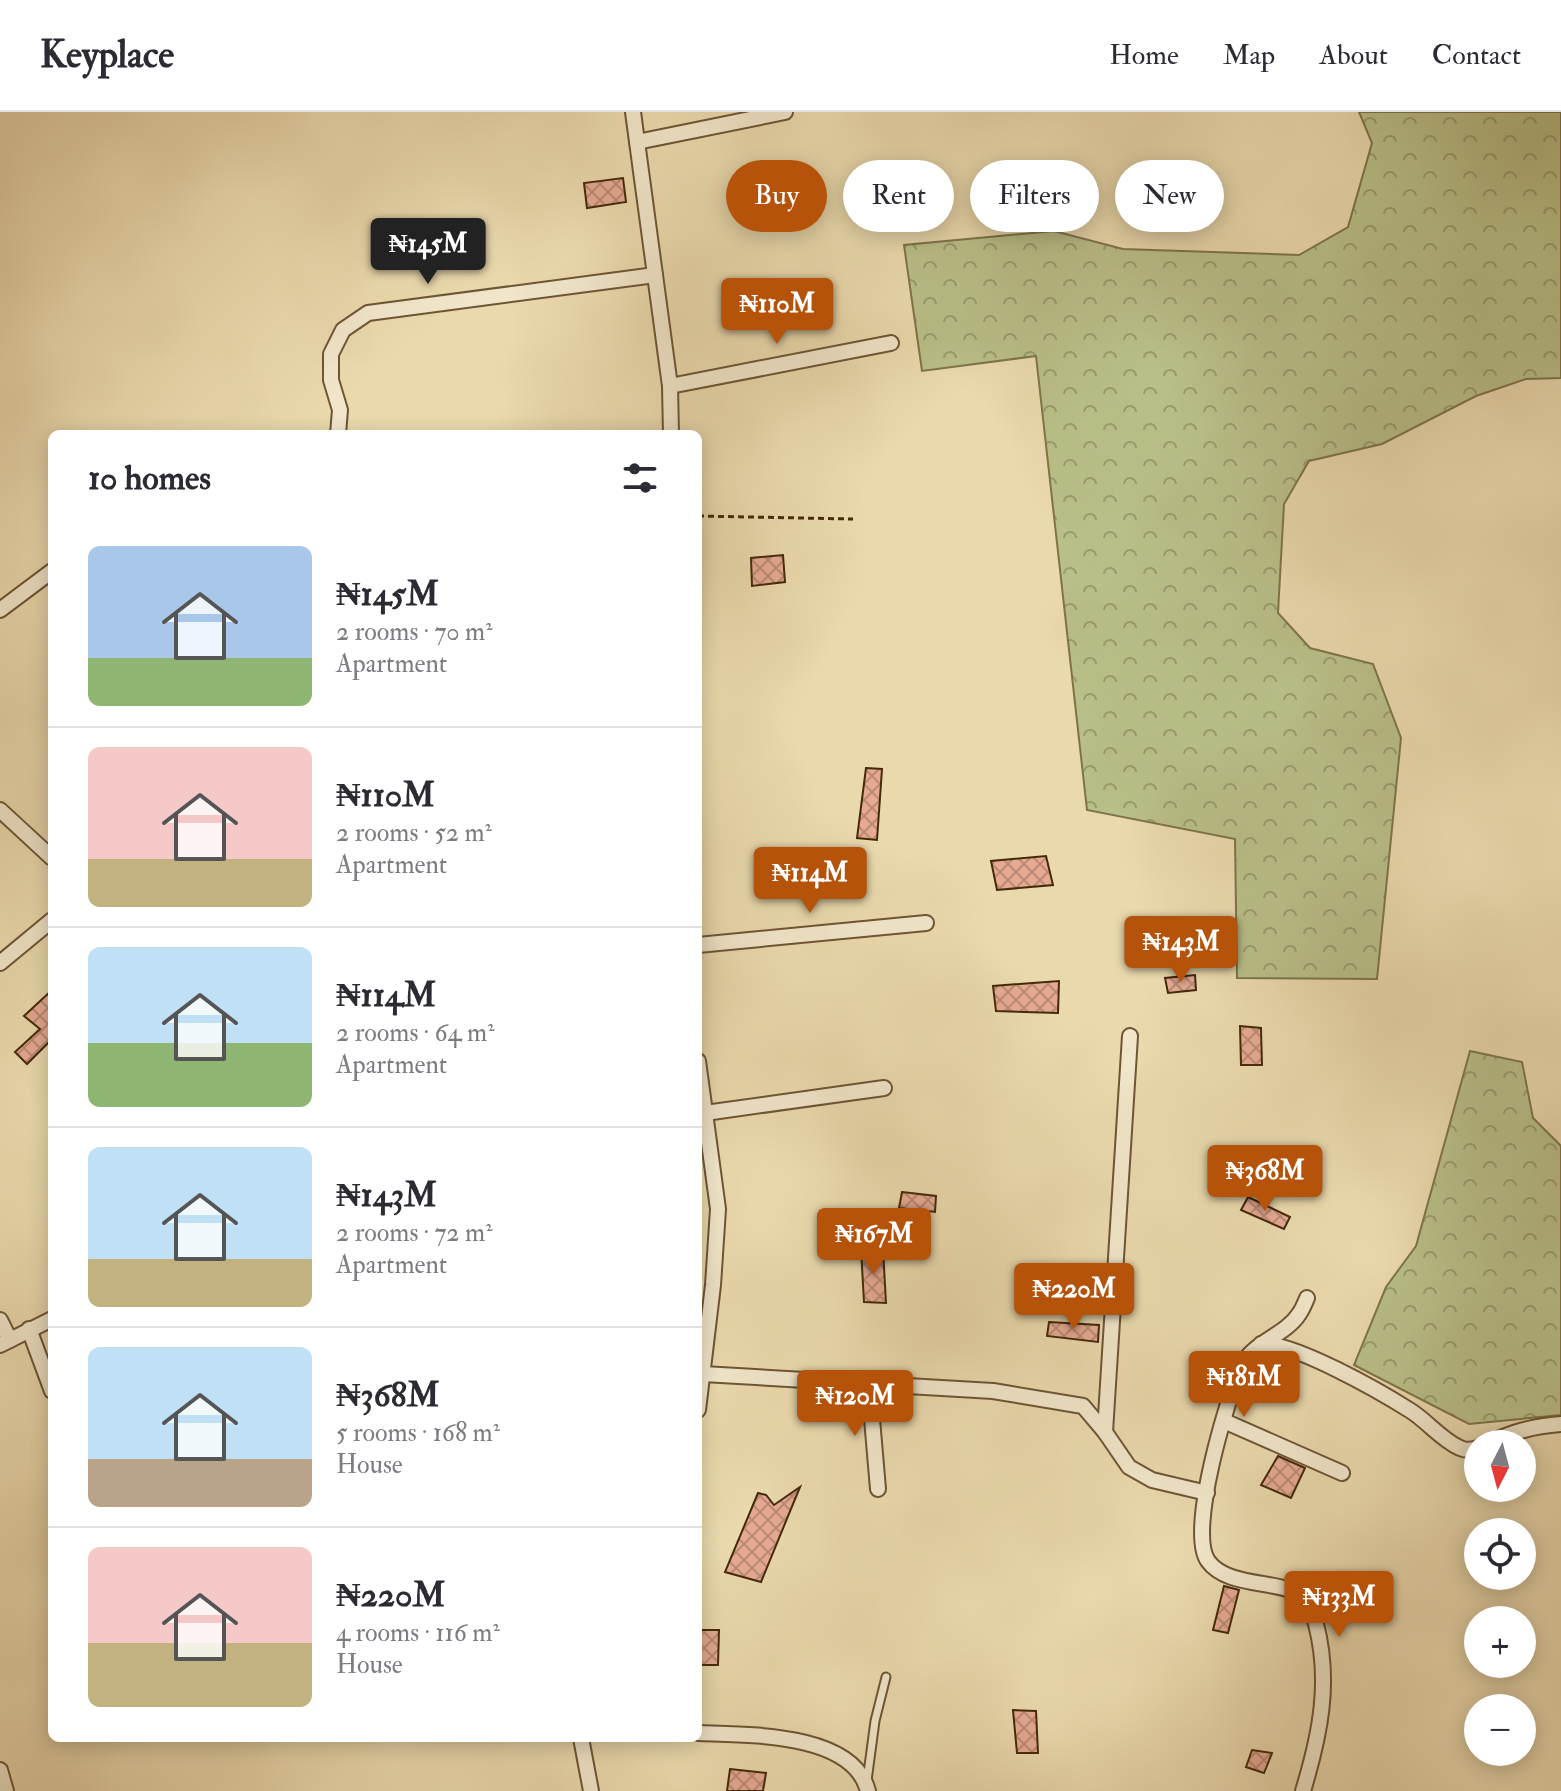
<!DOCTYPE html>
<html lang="en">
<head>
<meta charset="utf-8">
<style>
  body { margin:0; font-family:"IM FELL Double Pica",serif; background:#f7f7f7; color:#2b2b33; height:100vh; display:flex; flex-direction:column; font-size:30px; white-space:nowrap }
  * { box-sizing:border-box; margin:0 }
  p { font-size:26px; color:#7c7c81 }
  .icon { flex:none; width:44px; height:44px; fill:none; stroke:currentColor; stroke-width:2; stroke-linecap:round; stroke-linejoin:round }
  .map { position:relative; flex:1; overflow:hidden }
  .side { position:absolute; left:48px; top:318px; width:654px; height:1312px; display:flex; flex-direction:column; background:#fff; border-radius:12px; box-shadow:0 4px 20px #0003 }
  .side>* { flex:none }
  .banner { position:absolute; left:726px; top:48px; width:714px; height:72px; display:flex; gap:16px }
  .needle { width:52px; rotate:186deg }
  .fabs { position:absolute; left:1464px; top:1318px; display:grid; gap:16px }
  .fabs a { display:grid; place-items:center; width:72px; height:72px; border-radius:50%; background:#fff; box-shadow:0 4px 20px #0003; font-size:40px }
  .price { position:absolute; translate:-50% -68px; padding:0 18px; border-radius:8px; background:#b45309; color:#fff; font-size:26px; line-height:52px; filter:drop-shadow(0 2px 4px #0008) }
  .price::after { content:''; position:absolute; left:50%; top:48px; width:24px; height:18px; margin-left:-12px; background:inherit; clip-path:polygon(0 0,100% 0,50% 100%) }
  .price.current { background:#222; color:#fff }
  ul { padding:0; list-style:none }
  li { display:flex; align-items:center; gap:24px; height:200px; padding:0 40px }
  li+li { border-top:2px solid #e1e1e2 }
  li span { display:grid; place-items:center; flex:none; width:224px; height:160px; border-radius:12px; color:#555 }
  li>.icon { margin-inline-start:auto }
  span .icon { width:96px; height:96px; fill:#fffc; stroke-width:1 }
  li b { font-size:34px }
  h2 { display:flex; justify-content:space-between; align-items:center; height:96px; padding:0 40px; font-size:34px }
  .pill { padding:0 28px; border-radius:36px; background:#fff; box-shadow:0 4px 20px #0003; font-size:28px; line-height:72px }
  .pill.current { background:#b45309; color:#fff }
  header { display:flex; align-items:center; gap:48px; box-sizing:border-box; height:112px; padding:0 40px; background:#fff; border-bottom:2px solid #e1e1e2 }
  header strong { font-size:38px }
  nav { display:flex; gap:44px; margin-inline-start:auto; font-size:28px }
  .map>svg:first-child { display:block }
</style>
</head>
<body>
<header>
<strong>Keyplace</strong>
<nav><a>Home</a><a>Map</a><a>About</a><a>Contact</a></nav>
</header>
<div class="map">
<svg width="1561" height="1679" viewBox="0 0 1561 1679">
  <defs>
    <pattern id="forest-crowns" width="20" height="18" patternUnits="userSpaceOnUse" patternTransform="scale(2)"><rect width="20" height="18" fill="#b9bf88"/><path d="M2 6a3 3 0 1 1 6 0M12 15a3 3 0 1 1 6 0" fill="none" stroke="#989b6d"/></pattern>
    <pattern id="building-cross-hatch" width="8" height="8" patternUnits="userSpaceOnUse" patternTransform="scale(2)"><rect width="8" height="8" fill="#e6aa93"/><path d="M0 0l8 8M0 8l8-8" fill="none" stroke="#bc8a76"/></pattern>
  </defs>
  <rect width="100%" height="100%" fill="#ead9ad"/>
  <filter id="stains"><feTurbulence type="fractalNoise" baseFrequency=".0025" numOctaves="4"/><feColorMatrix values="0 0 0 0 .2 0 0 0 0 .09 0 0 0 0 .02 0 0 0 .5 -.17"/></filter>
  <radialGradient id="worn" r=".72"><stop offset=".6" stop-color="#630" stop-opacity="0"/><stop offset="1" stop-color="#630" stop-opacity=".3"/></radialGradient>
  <g fill="url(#forest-crowns)" stroke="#7e744a" stroke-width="2">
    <path d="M1359,0H1561V266L1526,267L1476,284L1382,332L1309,349L1284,392L1278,501L1310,536L1373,552L1401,626L1377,867L1237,866L1235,727L1087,698L1036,244L922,259L904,133L1054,119L1123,137L1299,143L1348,115L1372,31Z"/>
    <path d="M1470,939L1522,950L1533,1006L1561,1034V1303L1469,1312L1354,1253L1386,1175L1416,1134Z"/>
  </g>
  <g fill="url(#building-cross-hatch)" stroke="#44290b" stroke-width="2">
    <path d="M623,66L626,90L587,96L584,71Z"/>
    <path d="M783,443L785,470L752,474L751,446Z"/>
    <path d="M866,656L882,657L877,728L857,726Z"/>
    <path d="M1046,744L1053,773L997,778L991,749Z"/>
    <path d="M1195,863L1196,878L1168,881L1165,866Z"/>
    <path d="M1059,869L1058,901L996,899L993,874Z"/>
    <path d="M52,878V927L27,952L15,940L40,917L24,904Z"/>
    <path d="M1240,914L1261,916L1262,953H1241Z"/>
    <path d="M902,1080L936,1084L935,1100L899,1096Z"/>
    <path d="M1248,1085L1290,1105L1284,1117L1241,1098Z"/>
    <path d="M861,1137H883L886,1191L864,1190Z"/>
    <path d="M1049,1210L1099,1213L1098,1230L1047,1224Z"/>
    <path d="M1278,1344L1305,1356L1291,1386L1261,1373Z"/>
    <path d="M800,1375L761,1470L725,1460L758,1381L766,1383L774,1393Z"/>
    <path d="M1224,1474L1239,1478L1228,1521L1213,1518Z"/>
    <path d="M698,1518H719L718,1553H698Z"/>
    <path d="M1013,1598L1036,1599L1038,1641H1017Z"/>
    <path d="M1252,1638L1272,1641L1264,1661L1246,1655Z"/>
    <path d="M730,1657L766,1661L763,1679H727Z"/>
  </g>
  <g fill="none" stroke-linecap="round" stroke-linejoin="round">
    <defs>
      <path id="lane" d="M867,1669L875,1609L886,1565"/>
      <g id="street">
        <path d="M633,0L670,274L671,322"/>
        <path d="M637,30L785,0"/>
        <path d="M670,274L891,231"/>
        <path d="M338,322L340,298L331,268V242L343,218L368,201L655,163"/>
        <path d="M0,498L52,459"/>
        <path d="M0,698L52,746"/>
        <path d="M698,833L926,811"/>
        <path d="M0,851L52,808"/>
        <path d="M698,949L718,1097L713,1173L698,1298"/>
        <path d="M705,1001L884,976"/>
        <path d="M0,1208L10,1228"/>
        <path d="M29,1217L52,1279"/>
        <path d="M1261,1232C1294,1230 1381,1280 1411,1299C1428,1310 1442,1328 1460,1336C1466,1339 1472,1338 1478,1336"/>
        <path d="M0,1233L52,1207"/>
        <path d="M703,1262L993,1279L1083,1294L1105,1320L1129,1355L1152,1368L1207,1381"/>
        <path d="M869,1272L878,1377"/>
        <path d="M1224,1309L1342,1361"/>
        <path d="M1105,1320L1130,924"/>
        <path d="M1487,1332C1512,1320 1533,1314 1561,1312"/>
        <path d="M698,1621C747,1623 853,1620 868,1679"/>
        <path d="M581,1626L591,1679"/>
        <path d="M0,1658L6,1679"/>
        <path d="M1303,1679C1320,1623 1331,1570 1316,1512C1312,1499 1307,1484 1293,1479C1268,1469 1225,1473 1208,1449C1187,1420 1227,1288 1241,1255C1252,1230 1285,1224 1299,1202C1302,1198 1305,1191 1307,1186"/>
      </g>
    </defs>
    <use href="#lane" stroke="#6e5534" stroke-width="11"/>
    <use href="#street" stroke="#6e5534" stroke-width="18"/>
    <path stroke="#44290b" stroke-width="3" stroke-dasharray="6 4" stroke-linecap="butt" d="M698,404L853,407"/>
    <use href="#lane" stroke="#f1e6ca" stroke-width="7"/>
    <use href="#street" stroke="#f1e6ca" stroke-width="14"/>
  </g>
  <rect width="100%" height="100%" filter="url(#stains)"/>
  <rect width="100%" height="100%" fill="url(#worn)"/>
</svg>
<div class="fabs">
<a><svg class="needle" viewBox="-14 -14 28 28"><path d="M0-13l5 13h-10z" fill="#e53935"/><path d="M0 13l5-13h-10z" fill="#7c7c81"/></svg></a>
<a><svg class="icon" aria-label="locate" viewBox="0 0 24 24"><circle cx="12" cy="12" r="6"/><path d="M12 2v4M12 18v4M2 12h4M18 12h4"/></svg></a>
<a>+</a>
<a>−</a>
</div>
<b class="price current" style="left:428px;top:174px">₦145M</b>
<b class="price" style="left:777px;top:234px">₦110M</b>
<b class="price" style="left:810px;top:803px">₦114M</b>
<b class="price" style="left:1181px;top:872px">₦143M</b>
<b class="price" style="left:1265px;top:1101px">₦368M</b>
<b class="price" style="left:874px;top:1164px">₦167M</b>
<b class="price" style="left:1074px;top:1219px">₦220M</b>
<b class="price" style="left:1244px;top:1307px">₦181M</b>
<b class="price" style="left:855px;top:1326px">₦120M</b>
<b class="price" style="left:1339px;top:1527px">₦133M</b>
<div class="banner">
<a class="pill current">Buy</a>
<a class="pill">Rent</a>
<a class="pill">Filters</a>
<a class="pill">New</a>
</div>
<section class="side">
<h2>10 homes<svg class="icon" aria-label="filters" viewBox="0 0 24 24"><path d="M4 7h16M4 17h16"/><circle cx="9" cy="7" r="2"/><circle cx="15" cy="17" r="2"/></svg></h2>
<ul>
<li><span style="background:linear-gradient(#a9c7e8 70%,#8fb573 0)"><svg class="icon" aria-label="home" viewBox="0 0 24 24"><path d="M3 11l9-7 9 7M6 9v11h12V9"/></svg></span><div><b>₦145M</b><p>2 rooms · 70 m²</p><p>Apartment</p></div></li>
<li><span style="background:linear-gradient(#f6c9c9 70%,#c2b280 0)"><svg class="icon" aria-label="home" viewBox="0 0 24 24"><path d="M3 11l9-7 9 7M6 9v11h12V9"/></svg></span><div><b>₦110M</b><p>2 rooms · 52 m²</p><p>Apartment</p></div></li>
<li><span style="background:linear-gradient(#bfe0f5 60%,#8fb573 0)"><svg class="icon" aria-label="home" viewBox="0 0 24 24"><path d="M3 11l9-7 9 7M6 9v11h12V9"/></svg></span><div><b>₦114M</b><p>2 rooms · 64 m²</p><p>Apartment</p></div></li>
<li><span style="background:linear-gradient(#bfe0f5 70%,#c2b280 0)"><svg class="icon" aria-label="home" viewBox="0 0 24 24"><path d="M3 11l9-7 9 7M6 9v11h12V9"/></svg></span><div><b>₦143M</b><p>2 rooms · 72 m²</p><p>Apartment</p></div></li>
<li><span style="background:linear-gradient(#bfe0f5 70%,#b9a48a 0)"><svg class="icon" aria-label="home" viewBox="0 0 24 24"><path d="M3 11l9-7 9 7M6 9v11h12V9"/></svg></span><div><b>₦368M</b><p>5 rooms · 168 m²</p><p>House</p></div></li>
<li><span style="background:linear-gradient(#f6c9c9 60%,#c2b280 0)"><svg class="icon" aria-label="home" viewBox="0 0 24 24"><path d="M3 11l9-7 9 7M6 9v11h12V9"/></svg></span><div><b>₦220M</b><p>4 rooms · 116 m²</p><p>House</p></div></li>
</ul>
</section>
</div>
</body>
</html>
